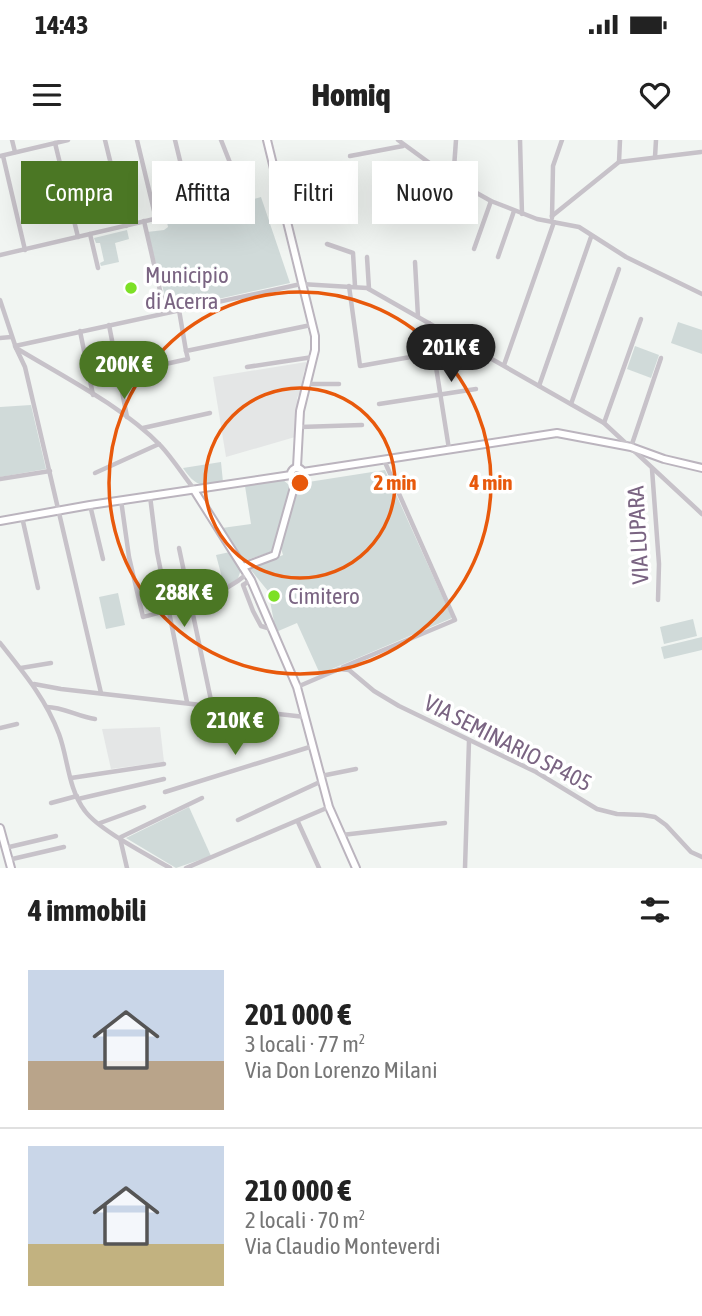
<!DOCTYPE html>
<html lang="it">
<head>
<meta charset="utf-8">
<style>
  body { margin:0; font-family:"Asap Condensed",sans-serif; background:#f2f2f2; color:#222; height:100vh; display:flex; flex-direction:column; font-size:26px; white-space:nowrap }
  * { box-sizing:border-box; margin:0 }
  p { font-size:23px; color:#767676 }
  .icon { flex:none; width:38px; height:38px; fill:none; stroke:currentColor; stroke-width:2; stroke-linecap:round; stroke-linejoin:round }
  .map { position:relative; height:728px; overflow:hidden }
  .drawer { display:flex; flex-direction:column; background:#fff; flex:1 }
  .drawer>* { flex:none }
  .guide { position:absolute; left:21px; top:21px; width:662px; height:63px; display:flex; gap:14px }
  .price { position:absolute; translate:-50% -60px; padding:0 16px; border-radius:24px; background:#4b7724; color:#fff; font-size:23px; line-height:46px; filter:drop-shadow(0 2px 4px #0008) }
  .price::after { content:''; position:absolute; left:50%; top:42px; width:21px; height:16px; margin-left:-10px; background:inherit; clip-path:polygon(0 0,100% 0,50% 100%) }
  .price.current { background:#222; color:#fff }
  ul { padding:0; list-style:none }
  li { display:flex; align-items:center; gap:21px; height:175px; padding:0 28px }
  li+li { border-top:2px solid #e0e0e0 }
  li span { display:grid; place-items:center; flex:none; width:196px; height:140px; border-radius:0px; color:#555 }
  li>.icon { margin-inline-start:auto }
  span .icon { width:84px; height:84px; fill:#fffc; stroke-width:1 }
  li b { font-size:30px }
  h2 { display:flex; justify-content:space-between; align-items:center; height:84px; padding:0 28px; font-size:30px }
  .tag { padding:0 24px; border-radius:0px; background:#fff; box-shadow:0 7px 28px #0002; font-size:24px; line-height:63px }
  .tag.current { background:#4b7724; color:#fff }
  .status { display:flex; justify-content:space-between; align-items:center; height:49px; padding:0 35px; background:#fff; direction:ltr }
  .status svg { height:19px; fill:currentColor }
  header { display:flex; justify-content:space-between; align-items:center; height:91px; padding:0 28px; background:#fff; font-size:32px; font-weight:800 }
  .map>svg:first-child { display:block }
</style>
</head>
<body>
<div class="status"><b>14:43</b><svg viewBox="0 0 49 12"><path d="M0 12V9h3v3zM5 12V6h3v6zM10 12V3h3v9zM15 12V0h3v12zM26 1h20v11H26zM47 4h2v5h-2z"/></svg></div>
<header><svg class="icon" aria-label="menu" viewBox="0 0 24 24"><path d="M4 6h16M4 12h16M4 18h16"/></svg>Homiq<svg class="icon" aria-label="heart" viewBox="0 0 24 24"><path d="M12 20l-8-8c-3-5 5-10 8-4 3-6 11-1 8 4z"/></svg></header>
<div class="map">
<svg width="702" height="728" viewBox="0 0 702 728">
  <rect width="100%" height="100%" fill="#f1f5f2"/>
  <g fill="#e4e6e6">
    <path d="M306,222L308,225L304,231L301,250L297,258L299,264L295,297L226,317L213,237Z"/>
    <path d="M160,587L164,622L111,629L102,589Z"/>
  </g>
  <g fill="#d0dad9">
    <path d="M261,57L290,143L169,170L147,92L164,90L168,87L167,82L195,79V76Z"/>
    <path d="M127,90L129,99L115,103L119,122L101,126L100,123L104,121L100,103H96L94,98Z"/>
    <path d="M678,182L702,190V214L671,203Z"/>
    <path d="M635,206L659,215L651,238L627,229Z"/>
    <path d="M31,265L46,329L0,337V267Z"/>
    <path d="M221,322L223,342C201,346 197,348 183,328Z"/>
    <path d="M385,330L452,478L320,534L297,483L276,492L268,451L250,429L283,415C275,393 293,362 302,343Z"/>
    <path d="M282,339L289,345L290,351L273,411L244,421L222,388L251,384L245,346Z"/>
    <path d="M230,412L241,430L238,438L225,449L216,415Z"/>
    <path d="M118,453L125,485L106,489L99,457Z"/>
    <path d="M693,479L697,496L664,504L660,487Z"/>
    <path d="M702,497V510L664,519L661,507Z"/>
    <path d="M189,667L211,716L176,728L126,698Z"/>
  </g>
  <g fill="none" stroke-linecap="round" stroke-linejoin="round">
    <defs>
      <g id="secondary">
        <path d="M267,0L315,196V210L300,271L297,327"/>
        <circle cx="297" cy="334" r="6"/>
        <path d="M303,332L557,293L631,307L664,319L702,328"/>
        <path d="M194,350L251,440L297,547L329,667L356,728"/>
        <path d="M0,381L90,365L291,335"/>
        <path d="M243,427L275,415L296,340"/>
        <path d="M0,688L11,728"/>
      </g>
    </defs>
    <use href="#secondary" stroke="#bbb4be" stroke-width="10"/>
    <g stroke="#c7c2c9" stroke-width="4.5">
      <path d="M12,0L15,12"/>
      <path d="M105,0L126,86"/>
      <path d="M137,0L156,79"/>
      <path d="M175,0L192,70"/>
      <path d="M398,0L450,38L491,61L537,79L579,87L626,117L702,154"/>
      <path d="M520,0L522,74"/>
      <path d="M55,3L78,97"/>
      <path d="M0,16L68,0"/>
      <path d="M3,16L25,110"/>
      <path d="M350,16L403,6"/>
      <path d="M655,17L656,0"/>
      <path d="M619,22L620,0"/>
      <path d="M450,38L454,28L456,0"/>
      <path d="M279,51L345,40"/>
      <path d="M552,76L619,22L701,12"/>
      <path d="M552,78L553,26L562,0"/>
      <path d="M144,81L165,172"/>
      <path d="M90,94L98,128"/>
      <path d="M327,104L353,113L355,146"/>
      <path d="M474,109L491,61"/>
      <path d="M0,115L244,58L221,0"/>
      <path d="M367,117L369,149"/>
      <path d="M498,117L514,71"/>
      <path d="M415,122L418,177"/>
      <path d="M349,146L360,226L433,213"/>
      <path d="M0,160L16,208C64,237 122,266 161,306C173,319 183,335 194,349"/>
      <path d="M179,170L186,211"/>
      <path d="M429,183L449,309"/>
      <path d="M109,185L127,277"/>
      <path d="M80,191L93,255"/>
      <path d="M0,198L11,197"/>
      <path d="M15,206L301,144L367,148L604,283L702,374"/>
      <path d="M16,208L25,227L101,553"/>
      <path d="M161,225L188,219L186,211L311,185"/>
      <path d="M504,225L554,82"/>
      <path d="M247,227L313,217"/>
      <path d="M306,244H339"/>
      <path d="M539,246L591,97"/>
      <path d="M379,264L476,249"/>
      <path d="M571,264L619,129"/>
      <path d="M604,283L641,179"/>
      <path d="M300,287L362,285"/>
      <path d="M143,288L210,273"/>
      <path d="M631,307L661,218"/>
      <path d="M652,329L659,424L658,460"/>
      <path d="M95,333L159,304"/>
      <path d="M0,339L50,331"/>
      <path d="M150,356L157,412L187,562"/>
      <path d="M121,360L129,417L143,477C180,467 217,459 247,434"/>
      <path d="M90,365L103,419"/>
      <path d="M22,377L38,448"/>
      <path d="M179,408L212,565"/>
      <path d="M251,440L243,445L253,471L261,486L271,489"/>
      <path d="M0,503C23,532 46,559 59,594C68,618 68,649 85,671C99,690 148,715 170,728"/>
      <path d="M343,527L455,480L384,320"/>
      <path d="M21,528L51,523"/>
      <path d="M34,544L61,549L305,577"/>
      <path d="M297,547L339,529L349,530L374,551L399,566L536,632L597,669L617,674L643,675L655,677L666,685L691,712L702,717"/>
      <path d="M47,567C63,567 79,577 95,579"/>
      <path d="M0,588L17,584"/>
      <path d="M321,636L356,629"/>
      <path d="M71,638L164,624"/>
      <path d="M165,652L313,606"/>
      <path d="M78,659L164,639"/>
      <path d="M51,663L77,656"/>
      <path d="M238,680L322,641"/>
      <path d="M298,682L319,728"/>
      <path d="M100,683L144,667"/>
      <path d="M342,695L445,683"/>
      <path d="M121,697L202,658"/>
      <path d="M120,698L127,728"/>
      <path d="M5,708L56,696"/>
      <path d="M8,720L64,707"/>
      <path d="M186,728L329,667"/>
      <path d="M465,728L469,601"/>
    </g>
    <use href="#secondary" stroke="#fff" stroke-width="6"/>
  </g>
  <g fill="none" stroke="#e8590c" stroke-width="3.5">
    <circle cx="300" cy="343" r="95"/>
    <circle cx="300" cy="343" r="191"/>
  </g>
  <g fill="#7de026" stroke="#fff" stroke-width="2.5">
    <circle cx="131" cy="148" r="7"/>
    <circle cx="274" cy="456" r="7"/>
  </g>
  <g text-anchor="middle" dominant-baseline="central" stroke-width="7" stroke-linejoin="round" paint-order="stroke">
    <g font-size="23" fill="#7a6482" stroke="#fff" text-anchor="start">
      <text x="145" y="135">Municipio<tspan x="145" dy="26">di Acerra</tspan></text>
      <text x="288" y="456">Cimitero</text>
    </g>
    <g font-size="23" fill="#7a6482" stroke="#fff">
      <text transform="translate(638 395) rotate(-93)">VIA LUPARA</text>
      <text transform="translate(508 603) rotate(27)">VIA SEMINARIO SP405</text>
    </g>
  </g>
  <circle cx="300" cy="343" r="10" fill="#e8590c" stroke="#fff" stroke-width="3.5"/>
  <g font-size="21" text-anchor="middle" font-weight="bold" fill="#e8590c" stroke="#fff" stroke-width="7" stroke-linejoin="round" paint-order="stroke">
    <text x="395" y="350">2 min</text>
    <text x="491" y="350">4 min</text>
  </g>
</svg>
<b class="price current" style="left:451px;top:244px">201K €</b>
<b class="price" style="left:124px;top:261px">200K €</b>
<b class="price" style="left:184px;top:489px">288K €</b>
<b class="price" style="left:235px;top:617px">210K €</b>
<div class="guide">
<a class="tag current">Compra</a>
<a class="tag">Affitta</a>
<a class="tag">Filtri</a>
<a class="tag">Nuovo</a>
</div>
</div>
<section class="drawer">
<h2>4 immobili<svg class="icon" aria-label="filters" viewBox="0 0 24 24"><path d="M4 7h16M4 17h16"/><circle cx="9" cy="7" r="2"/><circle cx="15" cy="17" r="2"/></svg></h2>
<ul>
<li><span style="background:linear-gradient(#c9d6e8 65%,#b9a48a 0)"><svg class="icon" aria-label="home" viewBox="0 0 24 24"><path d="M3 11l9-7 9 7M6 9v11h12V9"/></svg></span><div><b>201 000 €</b><p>3 locali · 77 m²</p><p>Via Don Lorenzo Milani</p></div></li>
<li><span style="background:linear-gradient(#c9d6e8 70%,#c2b280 0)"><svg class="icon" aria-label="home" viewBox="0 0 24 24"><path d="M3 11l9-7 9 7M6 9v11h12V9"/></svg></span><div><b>210 000 €</b><p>2 locali · 70 m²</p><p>Via Claudio Monteverdi</p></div></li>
</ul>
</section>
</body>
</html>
